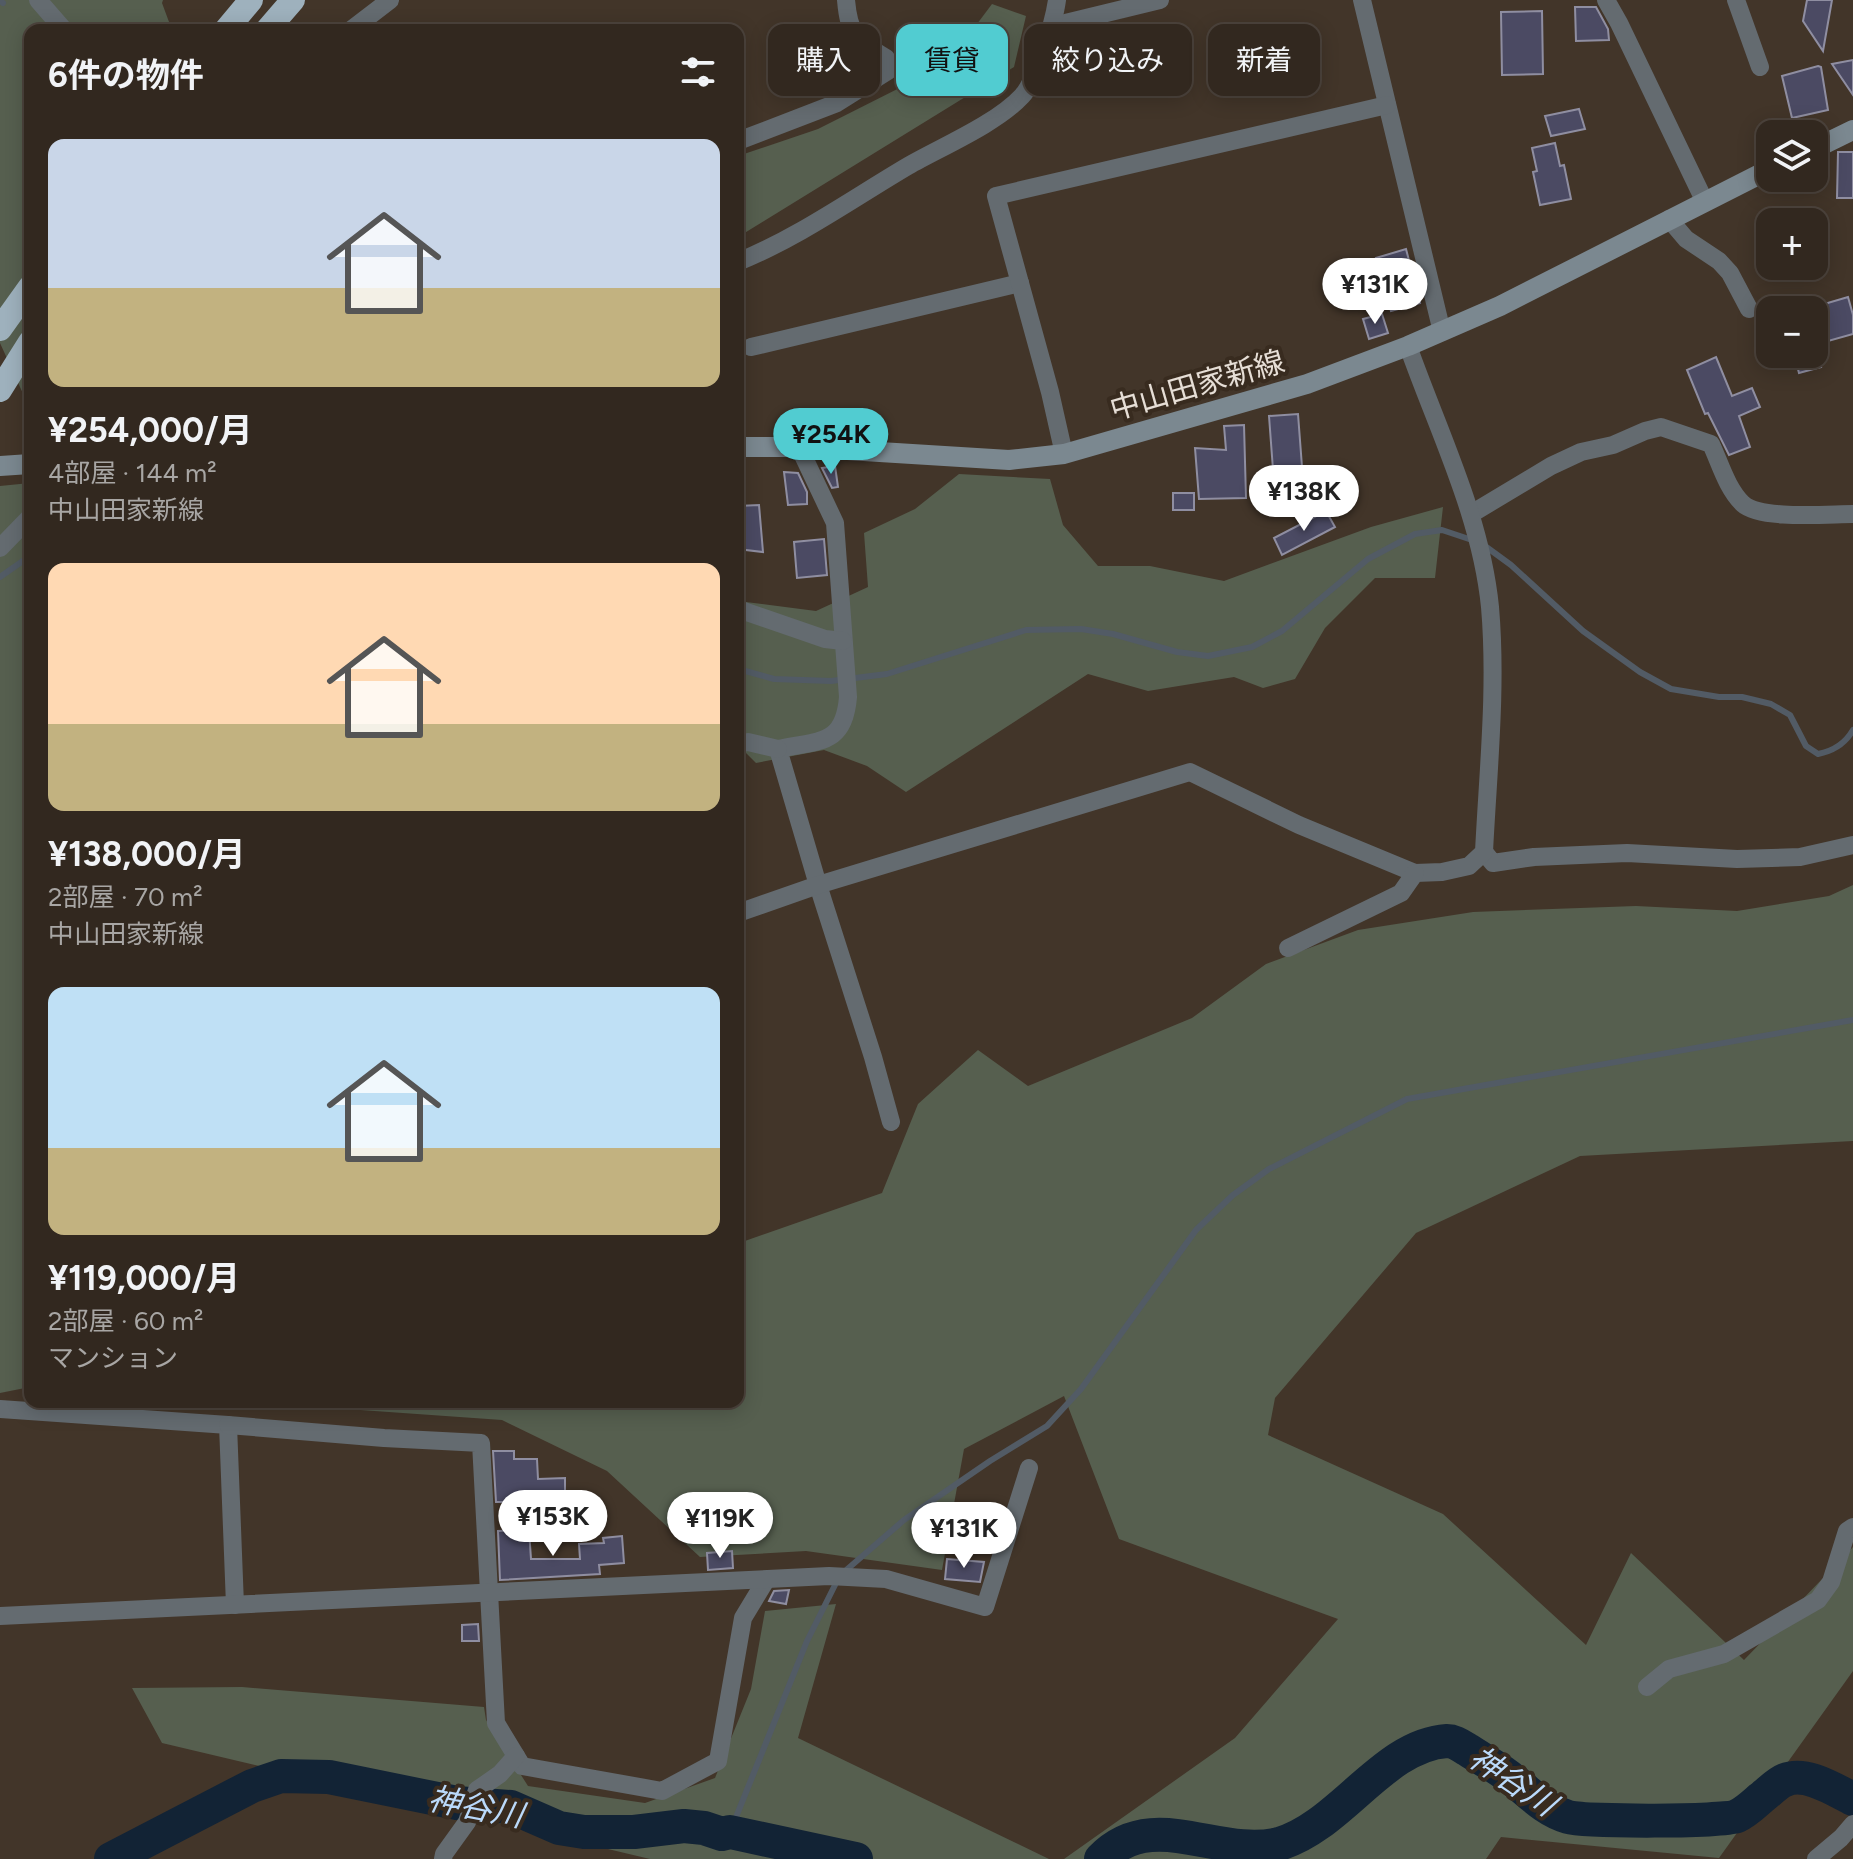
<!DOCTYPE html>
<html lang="ja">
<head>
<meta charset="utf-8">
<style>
  body { margin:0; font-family:Figtree,"Noto Sans JP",sans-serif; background:#3a3028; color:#f1f3f6; height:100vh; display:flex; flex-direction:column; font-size:30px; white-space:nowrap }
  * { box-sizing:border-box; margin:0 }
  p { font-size:26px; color:#a8a6a4 }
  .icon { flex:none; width:44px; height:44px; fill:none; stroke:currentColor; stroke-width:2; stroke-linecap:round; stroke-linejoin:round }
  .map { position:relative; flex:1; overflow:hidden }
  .sheet { position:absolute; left:24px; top:24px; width:720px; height:1384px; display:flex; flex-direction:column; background:#32281f; border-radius:16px; box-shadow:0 4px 20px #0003,0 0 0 2px #4d443d }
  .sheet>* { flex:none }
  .top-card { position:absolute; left:768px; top:24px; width:760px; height:72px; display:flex; gap:16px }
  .fabs { position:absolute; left:1756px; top:120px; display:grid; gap:16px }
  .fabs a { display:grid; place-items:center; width:72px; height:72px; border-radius:16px; background:#32281f; box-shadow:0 4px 20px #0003,0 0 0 2px #4d443d; font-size:40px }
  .price { position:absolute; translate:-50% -68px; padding:0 18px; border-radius:28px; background:#fff; color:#222; font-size:26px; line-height:52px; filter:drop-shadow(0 2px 4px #0008) }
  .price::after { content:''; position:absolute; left:50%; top:48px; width:24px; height:18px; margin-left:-12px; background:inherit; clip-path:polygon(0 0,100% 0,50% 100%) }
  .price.selected { background:#51ccd1; color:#111 }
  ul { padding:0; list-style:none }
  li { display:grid; align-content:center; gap:16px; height:424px; padding:0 24px }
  li span { display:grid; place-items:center; height:248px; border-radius:16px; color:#555 }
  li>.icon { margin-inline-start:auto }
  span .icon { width:144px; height:144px; fill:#fffc; stroke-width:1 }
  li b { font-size:34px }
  h2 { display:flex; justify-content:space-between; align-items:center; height:96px; padding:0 24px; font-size:34px }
  .chip { padding:0 28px; border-radius:16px; background:#32281f; box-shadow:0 4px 20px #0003,0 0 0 2px #4d443d; font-size:28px; line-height:72px }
  .chip.selected { background:#51ccd1; color:#111 }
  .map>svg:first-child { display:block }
</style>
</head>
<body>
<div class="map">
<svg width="1853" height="1859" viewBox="0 0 1853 1859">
  <rect width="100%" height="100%" fill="#423529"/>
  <g fill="#565f4f">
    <path d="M0,0H163L162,3L172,30H30V409L0,343Z"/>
    <path d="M992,4L1026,16L1014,67L738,237V156L818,129L947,64Z"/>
    <path d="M959,474L1050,479L1063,525L1098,566H1150L1224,581L1371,527L1443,507L1435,578H1375L1325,628L1295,679L1263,688L1234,677L1148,691L1088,674L906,792L867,766L824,750L756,763L738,745V601L816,611L868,587L864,533L915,509Z"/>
    <path d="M30,483V1387L0,1393V486Z"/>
    <path d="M1853,885V1141L1580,1156L1416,1233L1275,1398L1268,1435L1443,1514L1586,1645L1631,1553L1744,1660L1853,1547V1671L1719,1858L1501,1837L1486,1859H1064L1235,1738L1338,1619L1119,1539L1064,1396L964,1449L942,1570L806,1551L700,1557L607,1471L502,1420L247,1402H738V1234L742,1242L882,1193L918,1104L978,1050L1028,1086L1192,1018L1266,964L1358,930L1473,912L1636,906L1737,911L1829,896Z"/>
    <path d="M836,1604L798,1738L1049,1859H650L162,1743L132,1688L242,1687L484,1707L486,1720L528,1786L645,1803L715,1778L751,1689L765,1611Z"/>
  </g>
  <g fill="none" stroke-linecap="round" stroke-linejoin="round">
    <g stroke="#525b65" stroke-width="6">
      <path d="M0,1L3,3"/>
      <path d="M1485,546L1511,565L1583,631L1640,672L1671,689L1719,697H1742L1771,704L1790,715L1806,746L1818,754C1834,751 1845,744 1853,730"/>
      <path d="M0,577L30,556"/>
      <path d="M738,669L774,679L831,681L887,674L1026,630L1081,629L1113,634L1177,652L1208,656L1252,647L1282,631L1368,559L1415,534L1442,530L1475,541"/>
      <path d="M844,1572L904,1520L990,1461L1047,1426L1081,1389L1196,1230L1233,1195L1269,1169L1407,1099L1853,1020"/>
      <path d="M730,1832L807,1641L837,1581"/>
    </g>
    <g stroke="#122335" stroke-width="34">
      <path d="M111,1859L252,1786L281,1776L329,1777L457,1803L511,1807L559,1828L584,1832H634L684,1826L704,1828L722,1834L730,1832L856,1859"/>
      <path d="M1101,1859C1152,1806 1218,1859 1279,1844C1341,1826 1383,1745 1447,1741C1455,1741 1461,1746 1468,1750C1480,1758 1493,1765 1504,1773C1526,1788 1541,1809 1568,1817C1586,1822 1724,1822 1737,1816C1746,1812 1754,1804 1761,1798C1769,1792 1777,1783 1785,1780C1806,1771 1835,1790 1853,1799"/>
    </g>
  </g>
  <g fill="#4b4a63" stroke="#8f8ea1" stroke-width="2">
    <path d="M1807,0H1832L1823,51L1803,21Z"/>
    <path d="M1575,7H1596L1608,29L1609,40L1576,41Z"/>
    <path d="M1542,11L1543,74L1502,75L1501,12Z"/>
    <path d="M1853,60V95L1832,64Z"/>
    <path d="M1818,66L1821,67L1828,110L1792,118L1782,76Z"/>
    <path d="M1579,109L1585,129L1551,136L1545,116Z"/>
    <path d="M1555,143L1560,166L1564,165L1571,199L1540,205L1533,172L1537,171L1532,148Z"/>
    <path d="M1838,152H1853V198H1837Z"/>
    <path d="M1406,249L1420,303L1391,311L1376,258Z"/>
    <path d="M1848,297L1853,315V334L1814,345V307Z"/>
    <path d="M1382,314L1388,333L1369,339L1363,319Z"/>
    <path d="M1794,354H1817L1821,367L1799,373Z"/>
    <path d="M1716,357L1732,396L1752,388L1760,407L1739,416L1750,447L1729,455L1708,413L1705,414L1687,370Z"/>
    <path d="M1298,414L1303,480L1274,483L1269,416Z"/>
    <path d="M1244,425L1246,498L1199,499L1195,448L1226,450L1224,426Z"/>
    <path d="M835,466L838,487L832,488L822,468Z"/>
    <path d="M784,472L798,473L807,492V504L788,505Z"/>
    <rect x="1173" y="493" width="21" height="17"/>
    <path d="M759,505L763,552L738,549V506Z"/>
    <path d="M1326,511L1335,527L1282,555L1274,538Z"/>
    <path d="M824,539L827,575L797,578L794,542Z"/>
    <path d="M493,1451H514V1459H537L538,1479L565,1478V1498L515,1499V1502H496Z"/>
    <path d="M529,1530L531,1559H580L579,1544L604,1543L603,1538L622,1536L624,1563L599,1565L600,1574L500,1580L498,1531Z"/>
    <path d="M732,1551L733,1568L708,1570L707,1553Z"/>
    <path d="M947,1559L984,1562L980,1582L945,1579Z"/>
    <path d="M789,1590L786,1604L769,1601L774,1591Z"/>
    <path d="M478,1624L479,1641H462V1625Z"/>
  </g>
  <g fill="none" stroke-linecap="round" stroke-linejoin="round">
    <g stroke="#646b70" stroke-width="18">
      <path d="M38,0L64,30"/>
      <path d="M1362,0L1442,332"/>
      <path d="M1606,0L1619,23L1704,200"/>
      <path d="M1736,0L1760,67"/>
      <path d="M1053,26L1160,0"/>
      <path d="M351,30L390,0"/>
      <path d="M738,141L837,103L888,71L886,58C856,40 849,35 846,0"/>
      <path d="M1669,219L1686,239L1719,261L1730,273L1749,309"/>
      <path d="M738,262C799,237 852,199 908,166C941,147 996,124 1022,96C1036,81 1054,22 1057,0"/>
      <path d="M751,347L1020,283"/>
      <path d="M799,447L835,523L848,697C844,746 819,740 778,749L818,885L873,1057L891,1122"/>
      <path d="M1064,454L1050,392L996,196L1387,105"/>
      <path d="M1471,514L1551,466L1581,452L1613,445L1645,431L1661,427L1711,444C1720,463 1727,489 1743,504C1761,520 1828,514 1853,514"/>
      <path d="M0,548L30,517"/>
      <path d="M738,609L825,639L843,641"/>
      <path d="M738,744L748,742L778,749"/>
      <path d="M1484,852L1493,863L1534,857L1627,853L1737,859L1800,857L1853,845"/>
      <path d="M738,913L818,885L1190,772L1299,825L1415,873L1442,872L1469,866L1484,852C1488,771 1497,688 1490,607C1481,516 1438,431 1408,346"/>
      <path d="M1288,948L1401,893L1415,873"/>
      <path d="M0,1409L228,1425L235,1605"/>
      <path d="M228,1425L384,1438L481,1443L496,1723L522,1766L662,1791L718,1761L743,1618L766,1580"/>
      <path d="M0,1616L829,1576L886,1579L985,1607L1029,1468"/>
      <path d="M1647,1687L1669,1669L1724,1654L1818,1600L1831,1582L1847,1531L1853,1527"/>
      <path d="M443,1859L444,1854L467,1822L477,1790L500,1774L516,1756"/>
      <path d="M1816,1859L1841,1838L1853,1824"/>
    </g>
    <g stroke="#7b8890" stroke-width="20">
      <path d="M1814,149L1853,130"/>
      <path d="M738,447H799L1009,460L1064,454L1307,384L1408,346L1500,306L1770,169"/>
      <path d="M0,466L30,464"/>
    </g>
    <g stroke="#9eb1bd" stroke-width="24">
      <path d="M226,30L251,0"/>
      <path d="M267,30L293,0"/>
      <path d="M0,329L30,287"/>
      <path d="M0,390L30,342"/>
    </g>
  </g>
  <g text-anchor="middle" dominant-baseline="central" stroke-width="8" stroke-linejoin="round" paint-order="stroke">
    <g font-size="30" fill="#e6ded6" stroke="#382b1f">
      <text transform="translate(1197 385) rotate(-16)">中山田家新線</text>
    </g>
    <g font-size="32" font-style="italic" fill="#bad9fa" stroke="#382b1f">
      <text transform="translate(1513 1781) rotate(34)">神谷川</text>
      <text transform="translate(476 1807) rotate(11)">神谷川</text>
    </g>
  </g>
</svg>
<div class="fabs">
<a><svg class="icon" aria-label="layers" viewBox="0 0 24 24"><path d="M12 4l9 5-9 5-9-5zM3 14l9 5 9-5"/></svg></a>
<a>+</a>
<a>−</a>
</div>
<b class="price" style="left:1375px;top:326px">¥131K</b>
<b class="price selected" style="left:831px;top:476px">¥254K</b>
<b class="price" style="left:1304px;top:533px">¥138K</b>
<b class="price" style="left:553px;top:1558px">¥153K</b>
<b class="price" style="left:720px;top:1560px">¥119K</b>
<b class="price" style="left:964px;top:1570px">¥131K</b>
<div class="top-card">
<a class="chip">購入</a>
<a class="chip selected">賃貸</a>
<a class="chip">絞り込み</a>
<a class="chip">新着</a>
</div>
<section class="sheet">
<h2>6件の物件<svg class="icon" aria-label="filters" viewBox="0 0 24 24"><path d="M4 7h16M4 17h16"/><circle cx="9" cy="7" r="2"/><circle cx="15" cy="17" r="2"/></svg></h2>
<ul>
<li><span style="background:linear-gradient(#c9d6e8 60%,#c2b280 0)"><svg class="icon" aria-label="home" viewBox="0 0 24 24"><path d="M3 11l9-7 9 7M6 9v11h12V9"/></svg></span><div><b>¥254,000/月</b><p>4部屋 · 144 m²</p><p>中山田家新線</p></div></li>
<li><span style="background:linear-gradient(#ffd9b3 65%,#c2b280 0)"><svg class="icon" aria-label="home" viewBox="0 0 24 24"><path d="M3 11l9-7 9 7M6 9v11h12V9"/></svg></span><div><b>¥138,000/月</b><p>2部屋 · 70 m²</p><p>中山田家新線</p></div></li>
<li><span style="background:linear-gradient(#bfe0f5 65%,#c2b280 0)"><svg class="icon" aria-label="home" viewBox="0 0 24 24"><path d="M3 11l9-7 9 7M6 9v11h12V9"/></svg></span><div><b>¥119,000/月</b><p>2部屋 · 60 m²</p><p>マンション</p></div></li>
</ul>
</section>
</div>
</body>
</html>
